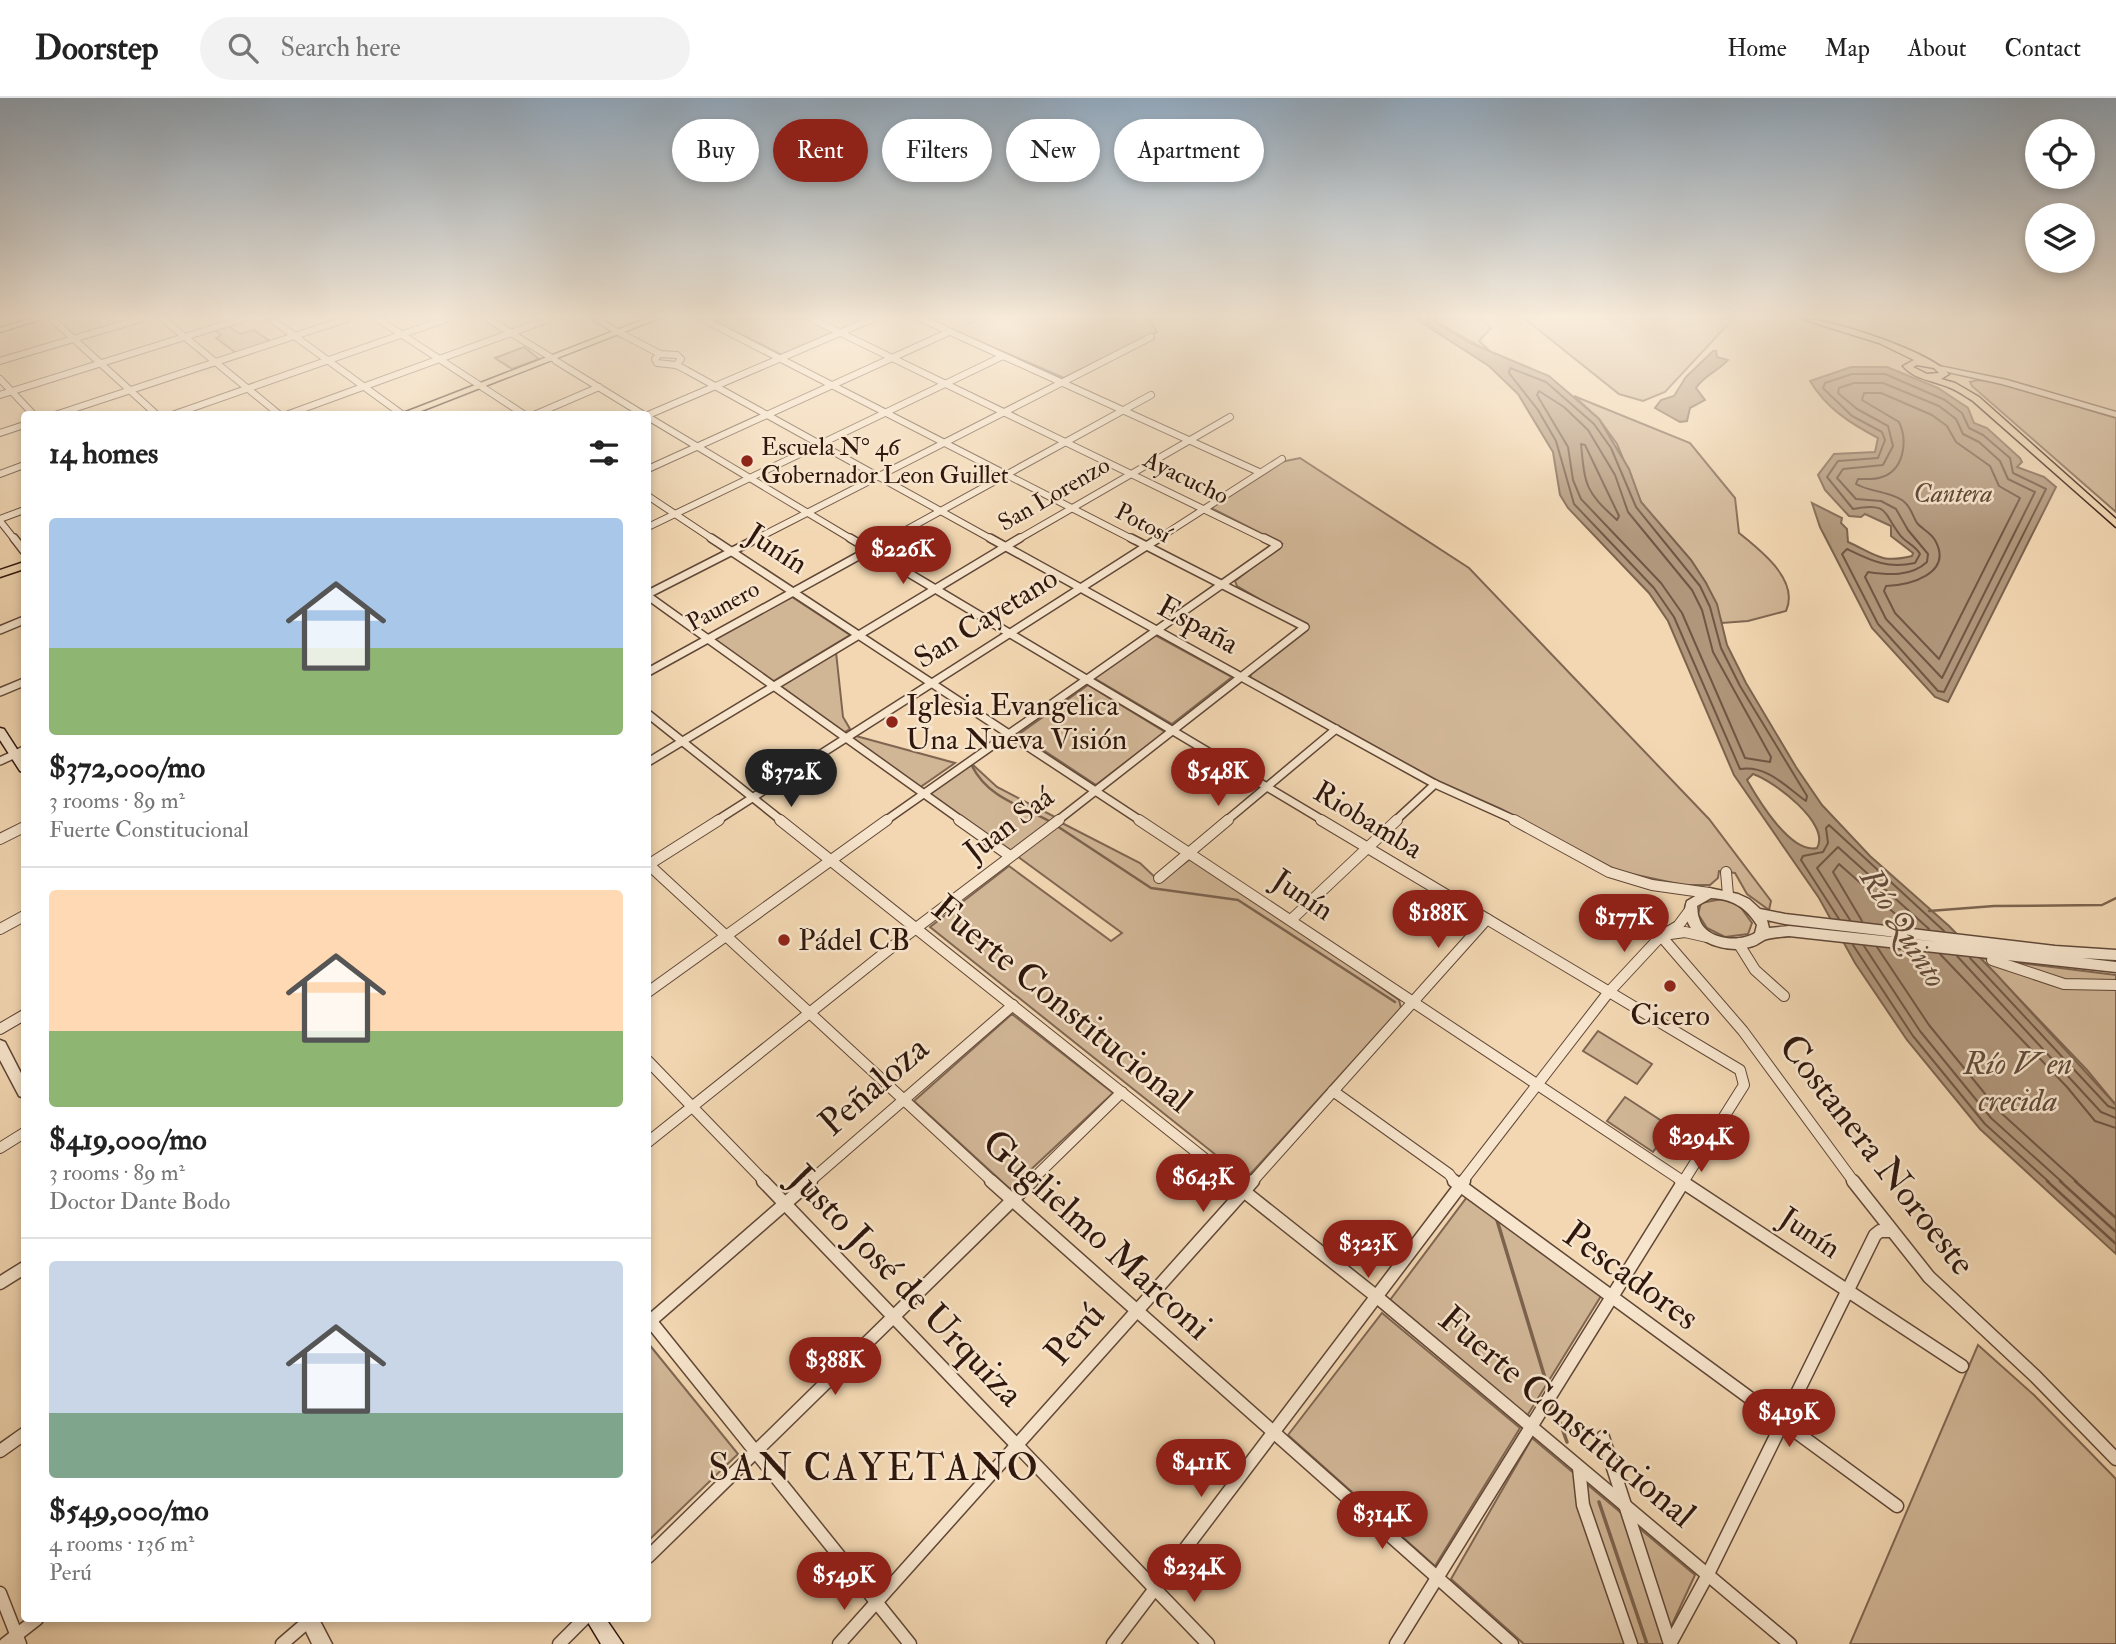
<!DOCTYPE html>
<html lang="en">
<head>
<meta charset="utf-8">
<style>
  body { margin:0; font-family:"IM FELL Double Pica",serif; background:#f2f2f2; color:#222; height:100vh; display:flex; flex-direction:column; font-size:26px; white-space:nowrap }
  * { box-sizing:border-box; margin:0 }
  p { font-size:23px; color:#767676 }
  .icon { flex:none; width:38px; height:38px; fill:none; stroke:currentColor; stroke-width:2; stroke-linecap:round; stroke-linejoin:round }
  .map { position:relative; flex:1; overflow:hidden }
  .side { position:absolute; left:21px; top:313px; width:630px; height:1211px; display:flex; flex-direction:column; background:#fff; border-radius:7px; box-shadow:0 4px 10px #0003 }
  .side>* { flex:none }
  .hud { position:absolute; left:672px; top:21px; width:665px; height:63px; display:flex; gap:14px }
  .buttons { position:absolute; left:2025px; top:21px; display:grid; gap:14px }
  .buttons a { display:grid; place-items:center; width:70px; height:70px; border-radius:50%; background:#fff; box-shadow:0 4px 10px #0003; font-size:35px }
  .price { position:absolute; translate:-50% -60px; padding:0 16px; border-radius:24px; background:#8f2418; color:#fff; font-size:23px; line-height:46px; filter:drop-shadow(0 2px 4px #0008) }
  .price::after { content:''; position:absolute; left:50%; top:42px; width:21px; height:16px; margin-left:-10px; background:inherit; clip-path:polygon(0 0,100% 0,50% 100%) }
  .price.active { background:#222; color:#fff }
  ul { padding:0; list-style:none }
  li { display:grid; align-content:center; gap:14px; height:371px; padding:0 28px }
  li+li { border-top:2px solid #e0e0e0 }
  li span { display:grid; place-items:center; height:217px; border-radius:7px; color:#555 }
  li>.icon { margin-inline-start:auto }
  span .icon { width:126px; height:126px; fill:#fffc; stroke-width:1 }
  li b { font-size:30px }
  h2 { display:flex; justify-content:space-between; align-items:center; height:84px; padding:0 28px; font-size:30px }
  .tag { padding:0 24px; border-radius:32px; background:#fff; box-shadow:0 4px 10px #0003; font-size:24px; line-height:63px }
  .tag.active { background:#8f2418; color:#fff }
  header { display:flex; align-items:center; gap:42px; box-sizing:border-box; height:98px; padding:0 35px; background:#fff; border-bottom:2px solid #e0e0e0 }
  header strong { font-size:33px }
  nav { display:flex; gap:38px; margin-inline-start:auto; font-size:24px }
  .search { width:490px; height:63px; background:#f2f2f2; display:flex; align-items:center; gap:18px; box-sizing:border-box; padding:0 24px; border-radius:38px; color:#767676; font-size:26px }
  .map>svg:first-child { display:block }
</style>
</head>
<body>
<header>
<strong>Doorstep</strong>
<div class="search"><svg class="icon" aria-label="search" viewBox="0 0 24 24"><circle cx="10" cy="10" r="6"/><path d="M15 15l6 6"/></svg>Search here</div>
<nav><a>Home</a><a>Map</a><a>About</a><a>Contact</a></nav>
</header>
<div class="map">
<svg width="2116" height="1546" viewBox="0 0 2116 1546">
  <rect width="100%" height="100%" fill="#f2d7b2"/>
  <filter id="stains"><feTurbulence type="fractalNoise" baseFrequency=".00286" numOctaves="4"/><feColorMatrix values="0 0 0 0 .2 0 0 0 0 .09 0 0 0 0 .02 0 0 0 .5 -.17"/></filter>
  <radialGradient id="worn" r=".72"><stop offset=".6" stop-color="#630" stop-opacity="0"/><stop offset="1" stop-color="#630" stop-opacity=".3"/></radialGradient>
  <g fill="#d1b696" stroke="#806652" stroke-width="2">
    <path d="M711,221H806L834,234L782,257Z"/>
    <path d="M928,221H1150L1157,234L1064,280Z"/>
    <path d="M1431,221L1484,222L1491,230L1479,243L1492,255Z"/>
    <path d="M1525,221H1733L1665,294L1643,303L1619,296Z"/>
    <path d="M228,228L240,236L254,232L270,243L236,255L216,240L221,237L214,232Z"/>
    <path d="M524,249L539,261L512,271L495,260Z"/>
    <path d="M1978,282L1996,284L2116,320V414L1972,288L1970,284Z"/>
    <path d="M1574,298L1690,345L1735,400L1739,435C1760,452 1800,482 1786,513L1748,523L1722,525L1706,485L1691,462L1641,404L1617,346L1599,321Z"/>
    <path d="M1300,360L1469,470L1709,721L1771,803L1769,812L1747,796L1735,775L1719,773L1718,780L1710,787H1683L1618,773L1501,711L1436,682L1251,580L1250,575L1306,528L1237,488L1235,483L1282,446L1213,411L1212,408L1281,364Z"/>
    <path d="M792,499L850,537L772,584L712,542Z"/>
    <path d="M1155,537L1232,579L1172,626L1094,580Z"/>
    <path d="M836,554L843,619L850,631L843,635L777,589Z"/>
    <path d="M1088,587L1165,634L1096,687L1019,636Z"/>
    <path d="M856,638L955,665L919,690L851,641Z"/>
    <path d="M972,666L997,689L1055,719L1009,754L928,697Z"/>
    <path d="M1062,725L1140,765L1160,784L1190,761L1270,811L1399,902L1401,910L1246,1081L930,829L1009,768L1111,843L1122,835L1017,758Z"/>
    <path d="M1722,801L1739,807L1752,825L1748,836L1725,839L1707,830L1698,816L1701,805Z"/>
    <path d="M1980,860L2116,877V1007L2087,972Z"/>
    <path d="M1012,916L1113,995L1010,1091L914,1003Z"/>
    <path d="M1598,933L1652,966L1637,986L1583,953Z"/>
    <path d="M1625,999L1671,1029L1653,1054L1607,1023Z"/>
    <path d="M1467,1099L1601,1198L1527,1318L1390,1202Z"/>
    <path d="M1382,1215L1520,1330L1435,1468L1288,1337Z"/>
    <path d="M648,1245L738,1356L648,1443Z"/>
    <path d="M1978,1247L2034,1297L2116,1381V1546H1850Z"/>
    <path d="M1532,1340L1695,1477L1663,1546H1524L1451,1481Z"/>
  </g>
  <g fill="#b0967a" stroke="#7c634e" stroke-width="2" fill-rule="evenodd">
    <path d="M1416,221H1431L1470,245L1549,278L1599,321L1629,371L1641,404L1691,462L1706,485L1717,506L1727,547L1746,585L1796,669L1822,707L1870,758L1949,828L1996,876L2116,1007V1156L1980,1031L1907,942L1855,865L1819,800L1734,677L1668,523L1649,495L1568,410L1560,397L1553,354L1518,296L1489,268ZM1753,676C1774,683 1831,726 1817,750C1791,756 1759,703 1747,682Z"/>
    <path d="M1713,253H1716L1717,259L1728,262C1720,272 1704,277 1696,290L1705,302L1690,310L1687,323L1680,324L1655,310L1661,302L1674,298L1686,279Z"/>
    <path d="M1851,269H1887L1938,290L1968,310L1974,325L1987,330L2020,360L2022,364L2017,369L2044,379L2056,389L1948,604L1935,599L1872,530L1820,429L1812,405L1842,420L1841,425L1847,431L1848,444C1875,456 1880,466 1912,458L1913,455L1891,438V428L1865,416L1861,419L1849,418L1825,392L1818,377L1834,356L1875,354L1878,340C1850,325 1827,311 1810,283Z"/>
  </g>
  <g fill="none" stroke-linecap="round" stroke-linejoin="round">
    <g stroke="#705644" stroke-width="2">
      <path d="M1510,270L1546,284L1594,326L1611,350L1636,409L1700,488L1710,509L1721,550L1740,588L1807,698L1806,703C1785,688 1767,667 1740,671L1674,519L1654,490L1574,406L1556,343L1538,312L1509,275Z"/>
      <path d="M1852,276H1885L1945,302L1962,315L1969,330L1983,337L2010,360L2013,375L2046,391L1944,594L1938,593L1878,526L1842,456L1847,451C1872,463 1887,471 1915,465L1920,456C1915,447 1906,445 1900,437C1883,415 1889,404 1853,411L1827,379L1838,363L1878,360L1885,342L1882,334L1852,318L1823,290L1825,285Z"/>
      <path d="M1854,285H1883L1939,308L1956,321L1963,336L1979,344L2000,363L2008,381L2035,394L1942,580L1886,521L1865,479L1868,474C1888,477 1911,479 1927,464L1928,456L1908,432L1896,411L1881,403L1856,401L1837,380L1843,371L1883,367L1893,348L1888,328L1857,311L1838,295L1839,290Z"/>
      <path d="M1539,293L1564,309L1588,332L1615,377L1628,414L1692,492L1702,512L1713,554L1771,659L1770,664L1745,660L1682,515L1661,485L1581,401L1573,382L1568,349L1537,297Z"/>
      <path d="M1864,295H1881L1932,317L1947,328L1956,344L1990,368L1999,388L2020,400L1939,561L1895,515L1884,493L1886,488C1910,487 1952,476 1936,444C1932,435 1923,432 1917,425C1912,417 1911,408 1902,402C1888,393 1870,394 1856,386L1858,381C1866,381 1874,382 1882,379C1904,372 1908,343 1899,324L1862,302Z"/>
      <path d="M1581,346L1585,347L1619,418L1617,422C1585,393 1585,388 1581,346Z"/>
      <path d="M1839,821L1801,762L1803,758L1823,754L1828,745L1826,730L1829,727L1944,833"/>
      <path d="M1850,822L1817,770L1838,749L1929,831"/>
      <path d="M1862,823L1833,774L1839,766L1910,829"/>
      <path d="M1853,847L1913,938L1985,1026L2049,1084"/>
      <path d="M1864,848L1920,933L1991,1020L2062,1084"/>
      <path d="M1877,849L1929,927L1999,1013L2077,1084"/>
      <path d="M1940,856L2067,989L2095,1023L2116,1030"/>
      <path d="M1957,858L2101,1014L2116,1020"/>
      <path d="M1970,860L2108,1008L2116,1011"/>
    </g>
    <g stroke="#705644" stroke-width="2.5">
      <path d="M2047,1083L2116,1146"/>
      <path d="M2060,1083L2116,1134"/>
      <path d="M2075,1083L2116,1120"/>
    </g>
    <path stroke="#7c634e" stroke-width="2" d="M968,226L978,221"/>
    <g stroke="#7c634e" stroke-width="2.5">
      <path d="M972,668C988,700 1022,708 1051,724"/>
      <path d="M1057,728L1151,790L1238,802L1395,904"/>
      <path d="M1929,813L1994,808L2102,807L2116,800"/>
    </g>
    <g stroke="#7c634e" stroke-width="3.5">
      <path d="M1496,1119L1545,1280"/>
      <path d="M1554,1308L1567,1344"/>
      <path d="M1599,1404L1647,1546"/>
    </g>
    <defs>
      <g id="minor-far3">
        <path d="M52,221L157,317"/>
        <path d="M163,221L280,317"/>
        <path d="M271,221L403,317"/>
        <path d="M378,221L525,317"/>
        <path d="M488,221L552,260"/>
        <path d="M703,221L1134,442"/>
        <path d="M812,221L1267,442"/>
        <path d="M922,221L1259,374"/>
        <path d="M624,237L660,256L677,257L681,261L676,267"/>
        <path d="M660,256L655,261L657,265L676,267L686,272L993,442"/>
        <path d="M0,263L140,221"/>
        <path d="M556,263L644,317"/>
        <path d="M0,281L34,317"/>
        <path d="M0,297L242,221"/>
        <path d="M55,317L346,221"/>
        <path d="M172,317L446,221"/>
        <path d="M286,317L549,221"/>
        <path d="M534,317L599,289"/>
        <path d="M648,317L872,221"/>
        <path d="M648,319L853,442"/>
        <path d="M0,335L24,327"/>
        <path d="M648,371L949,234"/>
        <path d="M0,376L24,367"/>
        <path d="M648,398L714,442"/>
        <path d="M0,421L24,412"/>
        <path d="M0,423L15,442"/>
        <path d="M648,429L1003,258"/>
        <path d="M754,442L1151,239"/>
        <path d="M888,442L1151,297"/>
        <path d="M1017,442L1230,319"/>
        <path d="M1156,442L1282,361"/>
      </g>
      <g id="minor-far2">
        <path d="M14,440L24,453"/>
        <path d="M711,440L1141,723"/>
        <path d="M850,440L1324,723"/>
        <path d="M990,440L1435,686L1517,723"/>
        <path d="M648,496L758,440"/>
        <path d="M648,498L962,723"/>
        <path d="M0,532L24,522"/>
        <path d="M648,574L891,440"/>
        <path d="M0,594L24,584"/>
        <path d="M648,616L782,723"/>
        <path d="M0,663L24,652"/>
        <path d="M648,664L1020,440"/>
        <path d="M716,723L1159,440"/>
        <path d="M885,723L1278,447L1264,440"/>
        <path d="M1057,723L1305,529L1131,440"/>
        <path d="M1226,723L1336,631"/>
        <path d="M1395,723L1435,686"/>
      </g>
      <g id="minor-far1">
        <path d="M780,722L1234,1084"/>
        <path d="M959,722L1010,758"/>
        <path d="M1139,722L1684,1084"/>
        <path d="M1321,722L1740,972L1744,987L1683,1084"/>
        <path d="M1514,722L1609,774L1652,787L1709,795"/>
        <path d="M0,741L24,729"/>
        <path d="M648,766L993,1084"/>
        <path d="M648,767L719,722"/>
        <path d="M1726,774L1728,797"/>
        <path d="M1159,780L1228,722"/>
        <path d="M1292,821L1397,722"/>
        <path d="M0,831L24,818"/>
        <path d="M1670,836L1685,834L1707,839"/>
        <path d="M1661,838L1743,933L1854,1084"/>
        <path d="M1740,848L1755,872L1784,898"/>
        <path d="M1992,862L2064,886L2116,887"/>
        <path d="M648,894L887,722"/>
        <path d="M0,931L24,917"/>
        <path d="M648,963L765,1084"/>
        <path d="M1333,993L1449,1076L1455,1084"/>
        <path d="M648,1044L907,837L1059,722"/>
        <path d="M0,1050L24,1035"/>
        <path d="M809,1084L1013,907"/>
        <path d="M1030,1084L1122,994"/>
        <path d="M1252,1084L1487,821"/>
        <path d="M1462,1084L1608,895L1661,838L1678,828L1690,812"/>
      </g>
      <g id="minor">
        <path d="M763,1083L1208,1546"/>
        <path d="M991,1083L1512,1546"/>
        <path d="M1231,1083L1377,1199L1790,1546"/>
        <path d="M1454,1083L1897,1408"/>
        <path d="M1681,1083L1962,1268"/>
        <path d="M1853,1083L1929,1179L2035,1278L2116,1361"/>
        <path d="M0,1185L24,1170"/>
        <path d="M648,1220L910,1546"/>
        <path d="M648,1225L811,1083"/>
        <path d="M1603,1339L1670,1546"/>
        <path d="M0,1353L24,1336"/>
        <path d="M1579,1370L1583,1407L1631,1546"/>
        <path d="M648,1459L1032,1083"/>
        <path d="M0,1495L20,1546"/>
        <path d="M5,1546L37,1521"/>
        <path d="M282,1546L311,1521"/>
        <path d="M559,1546L584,1521"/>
        <path d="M839,1546L1253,1083"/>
        <path d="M1113,1546L1464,1083"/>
        <path d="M1396,1546L1684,1083"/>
        <path d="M1670,1546L1707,1478L1875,1137L1880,1133H1890"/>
      </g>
      <g id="tertiary">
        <path d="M592,221H601L628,237L621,239Z"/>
        <path d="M1939,268L2007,282L2116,314V319L2002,286L1939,272Z"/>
        <path d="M1709,790L1738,796L1749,801L1760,811L1785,816L2055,848L2116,852V862L2082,860L2116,864V874L1789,838C1782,839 1774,839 1767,841C1762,842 1758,847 1753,848C1733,855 1706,849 1693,833C1686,824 1683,813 1687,803ZM1711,800C1732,801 1746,809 1757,827L1755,835C1739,845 1705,842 1699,820C1697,816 1698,812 1697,808ZM1767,822L1785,826L1939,844L1789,828L1769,830Z"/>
        <path d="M0,942L5,944L24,981V1000L19,998L0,962Z"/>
        <path d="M300,1521H319L332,1546H312Z"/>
      </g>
      <g id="secondary">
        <path d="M30,221H42L0,234V230Z"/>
        <path d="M0,630L4,631L24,662V674L20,673L0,642Z"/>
        <path d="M586,1521H606L623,1546H601Z"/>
      </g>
      <g id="primary">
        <path d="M645,221H657L411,317H398Z"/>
        <path d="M1802,221C1833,221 1930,254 1949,276L1941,281L1955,285L1979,299L2116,421V429L1973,303C1965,298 1957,292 1948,289C1932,282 1915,282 1903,268L1914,262L1879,245ZM1917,267L1934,270L1939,275L1927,276L1913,269Z"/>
        <path d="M24,464V471L0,479V472Z"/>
      </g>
    </defs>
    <use href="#minor-far3" stroke="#604736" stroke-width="8"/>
    <use href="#minor-far2" stroke="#604736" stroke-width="10"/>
    <use href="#minor-far1" stroke="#604736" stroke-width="12"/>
    <use href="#minor" stroke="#604736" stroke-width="15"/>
    <use href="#tertiary" stroke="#604736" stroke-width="3"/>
    <use href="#secondary" stroke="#2f170d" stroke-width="3"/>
    <use href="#primary" stroke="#2f170d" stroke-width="3"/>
    <use href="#minor-far3" stroke="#f7e5cd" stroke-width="6"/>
    <use href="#minor-far2" stroke="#f7e5cd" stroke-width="7"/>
    <use href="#minor-far1" stroke="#f7e5cd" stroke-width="10"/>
    <use href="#minor" stroke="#f7e5cd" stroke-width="12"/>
    <use href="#tertiary" fill="#f7e5cd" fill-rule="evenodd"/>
    <use href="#secondary" fill="#f7e5cd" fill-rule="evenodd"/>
    <use href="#primary" fill="#f2d7b2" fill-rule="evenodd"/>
  </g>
  <linearGradient id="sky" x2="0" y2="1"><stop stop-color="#91a8bc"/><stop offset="0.5" stop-color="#f9eddc"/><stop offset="1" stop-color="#f9eddc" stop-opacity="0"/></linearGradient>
  <rect width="2116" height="438" fill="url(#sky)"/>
  <g fill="#8f2418" stroke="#f7e5cd" stroke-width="2.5">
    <circle cx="747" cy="363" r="7"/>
    <circle cx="892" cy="624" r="7"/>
    <circle cx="784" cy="842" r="7"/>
    <circle cx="1670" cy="888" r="7"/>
  </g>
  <g text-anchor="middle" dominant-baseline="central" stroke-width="5" stroke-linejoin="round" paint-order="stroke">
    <g font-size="24" fill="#2f170d" stroke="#f7e5cd" text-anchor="start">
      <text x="761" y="349">Escuela N° 46<tspan x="761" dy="28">Gobernador Leon Guillet</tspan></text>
    </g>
    <g font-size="24" fill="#2f170d" stroke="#f7e5cd">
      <text transform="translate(1186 380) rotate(26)">Ayacucho</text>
      <text transform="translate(1054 396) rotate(-30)">San Lorenzo</text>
      <text transform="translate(1143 425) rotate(27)">Potosí</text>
      <text transform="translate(723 508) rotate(-29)">Paunero</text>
    </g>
    <g font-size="26" font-style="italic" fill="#634a39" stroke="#f7e5cd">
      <text x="1953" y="396">Cantera</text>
    </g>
    <g font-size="30" fill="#2f170d" stroke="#f7e5cd">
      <text transform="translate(777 451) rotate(33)">Junín</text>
      <text transform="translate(986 520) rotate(-32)">San Cayetano</text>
      <text transform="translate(1198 527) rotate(29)">España</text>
      <text transform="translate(1368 722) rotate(31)">Riobamba</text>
      <text transform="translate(1009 726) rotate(-37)">Juan Saá</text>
      <text transform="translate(1303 797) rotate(34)">Junín</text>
      <text transform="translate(1810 1135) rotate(34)">Junín</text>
    </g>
    <g font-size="30" fill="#2f170d" stroke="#f7e5cd" text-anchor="start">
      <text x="906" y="607">Iglesia Evangelica<tspan x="906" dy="34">Una Nueva Visión</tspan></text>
      <text x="798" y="842">Pádel CB</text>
      <text x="1670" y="917" text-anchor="middle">Cicero</text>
    </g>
    <g font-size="32" font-style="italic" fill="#634a39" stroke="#f7e5cd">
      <text transform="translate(1903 830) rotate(58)">Río Quinto</text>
      <text x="2018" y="966">Río V en<tspan x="2018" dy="37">crecida</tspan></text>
    </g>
    <g font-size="37" fill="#2f170d" stroke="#f7e5cd">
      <text transform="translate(1062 906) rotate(39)">Fuerte Constitucional</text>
      <text transform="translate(874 988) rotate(-41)">Peñaloza</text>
      <text transform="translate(1877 1057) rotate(52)">Costanera Noroeste</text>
      <text transform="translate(1097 1137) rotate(42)">Guglielmo Marconi</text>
      <text transform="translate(1631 1178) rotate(36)">Pescadores</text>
      <text transform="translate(906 1188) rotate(46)">Justo José de Urquiza</text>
      <text transform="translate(1075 1236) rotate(-49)">Perú</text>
      <text transform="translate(1567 1319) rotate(40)">Fuerte Constitucional</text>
    </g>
    <g font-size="38" letter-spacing="2" fill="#2f170d" stroke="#f7e5cd">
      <text x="874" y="1370">SAN CAYETANO</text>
    </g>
  </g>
  <rect width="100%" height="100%" filter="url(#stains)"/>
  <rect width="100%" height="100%" fill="url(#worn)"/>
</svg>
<div class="buttons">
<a><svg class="icon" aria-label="locate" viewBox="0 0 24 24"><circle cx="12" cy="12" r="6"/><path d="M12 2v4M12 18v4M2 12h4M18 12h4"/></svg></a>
<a><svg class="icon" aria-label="layers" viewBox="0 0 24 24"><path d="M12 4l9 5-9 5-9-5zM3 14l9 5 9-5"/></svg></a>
</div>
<b class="price" style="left:903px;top:488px">$226K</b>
<b class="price" style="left:1218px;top:710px">$548K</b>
<b class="price active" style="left:791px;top:711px">$372K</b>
<b class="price" style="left:1438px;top:852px">$188K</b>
<b class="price" style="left:1624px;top:856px">$177K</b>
<b class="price" style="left:1701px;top:1076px">$294K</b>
<b class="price" style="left:1203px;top:1116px">$643K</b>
<b class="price" style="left:1368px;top:1182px">$323K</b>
<b class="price" style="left:835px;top:1299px">$388K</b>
<b class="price" style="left:1789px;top:1351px">$419K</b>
<b class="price" style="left:1201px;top:1401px">$411K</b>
<b class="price" style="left:1382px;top:1453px">$314K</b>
<b class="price" style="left:1194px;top:1506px">$234K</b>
<b class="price" style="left:844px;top:1514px">$549K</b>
<div class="hud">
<a class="tag">Buy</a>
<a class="tag active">Rent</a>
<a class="tag">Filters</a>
<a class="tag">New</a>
<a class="tag">Apartment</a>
</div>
<section class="side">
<h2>14 homes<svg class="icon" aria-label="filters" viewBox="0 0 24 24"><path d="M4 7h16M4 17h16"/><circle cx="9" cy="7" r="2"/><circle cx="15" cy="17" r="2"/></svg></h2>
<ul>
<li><span style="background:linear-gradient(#a9c7e8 60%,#8fb573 0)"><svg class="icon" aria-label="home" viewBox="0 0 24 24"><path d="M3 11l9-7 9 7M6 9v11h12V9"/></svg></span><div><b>$372,000/mo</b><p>3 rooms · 89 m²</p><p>Fuerte Constitucional</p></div></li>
<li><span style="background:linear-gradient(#ffd9b3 65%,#8fb573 0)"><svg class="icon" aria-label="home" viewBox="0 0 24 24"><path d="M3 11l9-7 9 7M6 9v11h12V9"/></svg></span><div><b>$419,000/mo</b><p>3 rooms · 89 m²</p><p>Doctor Dante Bodo</p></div></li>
<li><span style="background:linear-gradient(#c9d6e8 70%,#7fa58c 0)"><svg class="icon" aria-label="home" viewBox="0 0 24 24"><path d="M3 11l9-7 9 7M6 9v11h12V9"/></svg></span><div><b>$549,000/mo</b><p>4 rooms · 136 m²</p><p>Perú</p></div></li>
</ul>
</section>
</div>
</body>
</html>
